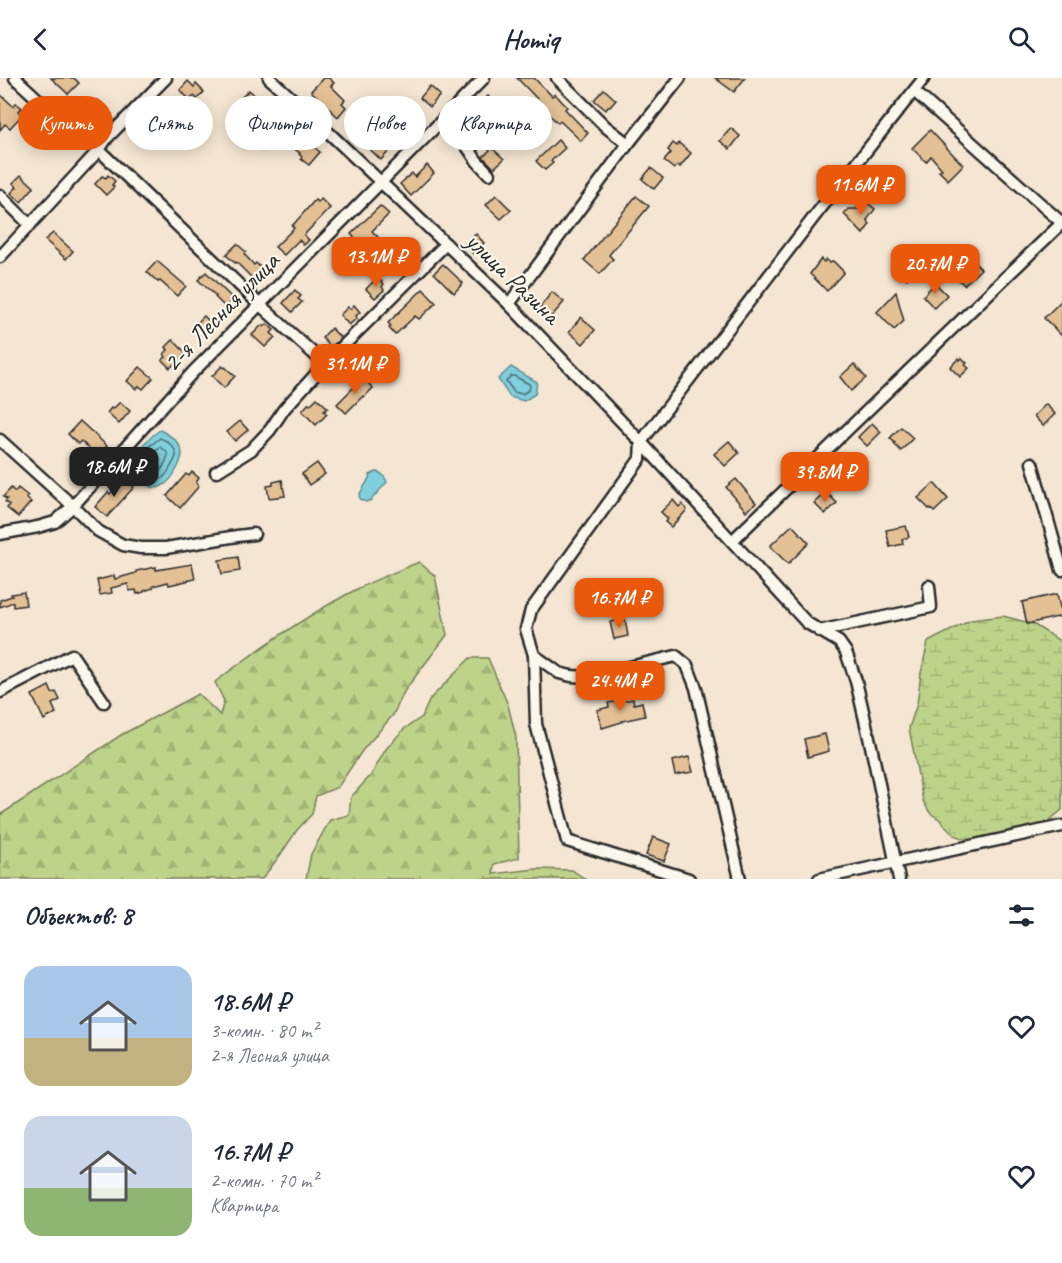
<!DOCTYPE html>
<html lang="ru">
<head>
<meta charset="utf-8">
<style>
  body { margin:0; font-family:Caveat,sans-serif; background:#f2f2f3; color:#1f2937; height:100vh; display:flex; flex-direction:column; font-size:22px; white-space:nowrap }
  * { box-sizing:border-box; margin:0 }
  p { font-size:20px; color:#747a83 }
  .icon { flex:none; width:33px; height:33px; fill:none; stroke:currentColor; stroke-width:2; stroke-linecap:round; stroke-linejoin:round }
  .map { position:relative; height:801px; overflow:hidden }
  .side { display:flex; flex-direction:column; background:#fff; flex:1 }
  .side>* { flex:none }
  .guide { position:absolute; left:18px; top:18px; width:600px; height:54px; display:flex; gap:12px }
  .price { position:absolute; translate:-50% -51px; padding:0 14px; border-radius:12px; background:#ea580c; color:#fff; font-size:20px; line-height:39px; filter:drop-shadow(0 2px 3px #0008) }
  .price::after { content:''; position:absolute; left:50%; top:36px; width:18px; height:14px; margin-left:-9px; background:inherit; clip-path:polygon(0 0,100% 0,50% 100%) }
  .price.on { background:#222; color:#fff }
  ul { padding:0; list-style:none }
  li { display:flex; align-items:center; gap:18px; height:150px; padding:0 24px }
  li span { display:grid; place-items:center; flex:none; width:168px; height:120px; border-radius:18px; color:#555 }
  li>.icon { margin-inline-start:auto }
  span .icon { width:72px; height:72px; fill:#fffc; stroke-width:1 }
  li b { font-size:26px }
  h2 { display:flex; justify-content:space-between; align-items:center; height:72px; padding:0 24px; font-size:26px }
  .chip { padding:0 21px; border-radius:27px; background:#fff; box-shadow:0 3px 15px #0003; font-size:21px; line-height:54px }
  .chip.on { background:#ea580c; color:#fff }
  header { display:flex; justify-content:space-between; align-items:center; height:78px; padding:0 24px; background:#fff; font-size:27px; font-weight:600 }
  .map>svg:first-child { display:block }
</style>
</head>
<body>
<header><svg class="icon" aria-label="back" viewBox="0 0 24 24"><path d="M15 5l-7 7 7 7"/></svg>Homiq<svg class="icon" aria-label="search" viewBox="0 0 24 24"><circle cx="10" cy="10" r="6"/><path d="M15 15l6 6"/></svg></header>
<div class="map">
<svg width="1062" height="801" viewBox="0 0 1062 801">
  <defs>
    <pattern id="forest-firs" width="22" height="20" patternUnits="userSpaceOnUse" patternTransform="scale(1.5)"><rect width="22" height="20" fill="#bdd389"/><path d="M5 1l3.5 6h-7zM16 11l3.5 6h-7z" fill="#a3b576"/></pattern>
    <pattern id="wetland-marsh" width="20" height="14" patternUnits="userSpaceOnUse" patternTransform="scale(1.5)"><rect width="20" height="14" fill="#bdd389"/><path d="M1 5h8M5 5V1M11 12h8M15 12V8" fill="none" stroke="#a3b576"/></pattern>
  </defs>
  <rect width="100%" height="100%" fill="#f4e6d2"/>
  <filter id="ink" filterUnits="userSpaceOnUse"><feTurbulence type="fractalNoise" baseFrequency=".0167" numOctaves="2"/><feDisplacementMap in="SourceGraphic" scale="12" xChannelSelector="R" yChannelSelector="G"/><feConvolveMatrix kernelMatrix="1 2 1 2 8 2 1 2 1" color-interpolation-filters="sRGB"/></filter>
  <g filter="url(#ink)">
    <g fill="url(#forest-firs)" stroke="#747f5a" stroke-width="1.5">
      <path d="M419,484L435,498L447,557L405,612L393,637L362,673L338,709L316,718L312,736L297,752L281,776L262,801H0V737L121,657L198,616L220,637L224,623L215,604C261,569 308,536 359,510C379,500 400,492 419,484Z"/>
      <path d="M470,580H488L508,627L516,659L519,780L494,786L493,796L536,791L572,792L585,801H306L311,776L330,742L349,737L351,719L371,697L386,671L404,651L422,639L430,621Z"/>
    </g>
    <path fill="url(#wetland-marsh)" stroke="#747f5a" stroke-width="1.5" d="M1003,538L1033,546L1060,563L1062,566V732L1046,745L1019,752L988,758L971,763L954,757L939,741L930,735L923,723L909,650L917,626L921,595L928,564L971,542Z"/>
    <g fill="#80cfdc" stroke="#5e8d95" stroke-width="1.5">
      <path d="M511,289L537,304L535,316L524,323L510,319L498,301Z"/>
      <path d="M160,352C168,356 178,362 181,371C184,377 180,383 178,389C169,407 155,420 139,399C135,393 132,388 131,382C139,370 148,360 160,352Z"/>
      <path d="M376,394C382,394 384,398 387,404L371,422L366,424L361,422L359,418C362,410 368,405 370,397Z"/>
    </g>
    <g fill="none" stroke-linecap="round" stroke-linejoin="round">
      <g stroke="#4d6d72" stroke-width="1.5">
        <path d="M511,298H514L529,306L530,308L529,312L522,316L514,314L506,303Z"/>
        <path d="M160,360C166,362 176,369 176,377C176,381 172,386 170,390C159,412 144,402 137,383L147,370Z"/>
        <path d="M160,369L166,373L168,377C166,384 162,393 156,396L151,392L146,384Z"/>
      </g>
    </g>
    <g fill="#e4c095" stroke="#2b2b2b" stroke-width="1.5">
      <path d="M51,0H74L79,5L68,16Z"/>
      <path d="M323,0H329L334,5L331,8L345,22L342,25L346,29L338,39L311,13Z"/>
      <path d="M517,0H534L552,18L555,16L567,29L565,31L588,55L581,63L560,43L558,45L544,32L546,30Z"/>
      <path d="M715,0H745L734,14Z"/>
      <path d="M188,3L194,9L196,6L204,14L197,21L194,18L190,22L180,12Z"/>
      <path d="M430,8L440,17L430,29L420,20Z"/>
      <path d="M604,11L616,22L610,29H608L606,32L594,22Z"/>
      <path d="M249,12L259,21L253,26L255,28L248,36L236,25Z"/>
      <path d="M0,16L13,28L16,25L22,30L18,33L22,37L10,50L5,46L0,52Z"/>
      <path d="M488,18L494,25L492,26L496,31L483,44L472,31Z"/>
      <path d="M98,22L106,29L95,41L87,34Z"/>
      <path d="M406,28L409,31L411,29L416,34L414,36L418,40L409,50L397,39Z"/>
      <path d="M362,43L372,51L369,54L390,72L381,82L352,54Z"/>
      <path d="M270,48L278,55L273,60L278,63L272,69L268,66L262,73L253,65Z"/>
      <path d="M731,50L740,58L730,71L720,63Z"/>
      <path d="M930,52L963,87L948,102L939,93L942,91L931,78L926,84L912,70Z"/>
      <path d="M300,57L320,74L309,87L301,81L302,79L299,76L300,75L290,68Z"/>
      <path d="M558,62L565,70L551,83L553,85L545,92L536,83Z"/>
      <path d="M673,65L677,68L679,65L691,75L680,89L678,87L674,91L664,83L671,75L668,72Z"/>
      <path d="M492,70L504,81L494,90L483,79Z"/>
      <path d="M427,87L434,95L411,118L400,106L412,95L415,99Z"/>
      <path d="M651,90L663,100L654,111L642,101Z"/>
      <path d="M21,97L34,109L21,124L11,115L17,109L13,105Z"/>
      <path d="M108,97L115,103L112,107L114,109L106,117L95,106L102,98L106,100Z"/>
      <path d="M496,117L511,132L501,141L486,127Z"/>
      <path d="M636,118L649,128L609,177L613,181L600,196L584,182Z"/>
      <path d="M321,121L330,130L304,157L309,162L304,167L299,162L284,177L275,169L294,150L292,148L315,122L318,124Z"/>
      <path d="M865,123L875,131L867,142L870,146L863,156L844,136L849,131H858Z"/>
      <path d="M380,128L389,136L372,153L378,159L366,171L351,156Z"/>
      <path d="M53,155L73,173L66,181L45,162Z"/>
      <path d="M476,156L484,165L473,176L465,166Z"/>
      <path d="M237,166L246,174L244,176L254,187L256,185L267,196L257,205L236,184L235,185L226,177Z"/>
      <path d="M918,179L925,184L917,194L915,192L907,201L900,196Z"/>
      <path d="M821,181L824,184L826,181L830,185L833,183L844,194L827,213L810,196Z"/>
      <path d="M971,181L981,191L964,207L954,197L958,194L956,192L961,187L964,189Z"/>
      <path d="M157,183L186,208L177,218L160,203L158,204L147,194Z"/>
      <path d="M443,186L463,205L454,215L434,195Z"/>
      <path d="M206,194L233,221L225,229L215,219L216,218L198,202Z"/>
      <path d="M379,201L384,206L382,209L384,212L375,220L366,211L375,202L377,204Z"/>
      <path d="M935,205L947,217L934,230L923,218Z"/>
      <path d="M423,211L436,225L419,241L415,238L395,257L389,250L391,248L388,245Z"/>
      <path d="M295,212L301,218L298,221L302,224L292,234L283,225Z"/>
      <path d="M552,214L564,224L551,239L540,229Z"/>
      <path d="M896,214L904,243L894,252L877,234Z"/>
      <path d="M1062,222V258L1044,240Z"/>
      <path d="M354,227L360,234L356,238L357,240L349,247L340,237L348,229L350,231Z"/>
      <path d="M204,238L212,246L201,257L193,249Z"/>
      <path d="M581,239L595,252L583,266L569,254Z"/>
      <path d="M267,246L274,252L271,255L275,259L265,269L252,257L262,247L264,249Z"/>
      <path d="M331,250L341,260L331,269L322,260Z"/>
      <path d="M173,262L186,275L170,290L162,282L166,279L164,276L168,272L166,269Z"/>
      <path d="M959,280L960,282L962,280L967,285L965,287L969,290L960,299L950,289Z"/>
      <path d="M854,286L866,300L851,313L840,299Z"/>
      <path d="M222,288L224,290L225,289L235,298L224,310L212,298Z"/>
      <path d="M140,289L153,300L143,311L139,308L136,311L127,303Z"/>
      <path d="M363,300L373,310L364,319L363,318L346,335L337,326Z"/>
      <path d="M317,320L328,330L324,333L327,336L316,347L302,333L309,325L310,327Z"/>
      <path d="M120,324L130,333L119,346L107,335L111,330L113,331Z"/>
      <path d="M1046,326L1055,336L1043,348L1034,338Z"/>
      <path d="M80,343L107,368L98,379L81,363L78,366L68,356Z"/>
      <path d="M240,343L248,352L235,363L227,354Z"/>
      <path d="M872,345L881,354L867,368L858,359Z"/>
      <path d="M901,349L913,360L901,373L894,366L895,365L890,360Z"/>
      <path d="M729,363L739,375L725,388L714,376Z"/>
      <path d="M317,385L325,396L309,407L302,396Z"/>
      <path d="M192,394L199,400L196,405L199,408L180,430L167,418L186,396L189,398Z"/>
      <path d="M124,400L134,409L107,439L95,429L108,414L110,416Z"/>
      <path d="M736,401L756,425L746,433L726,409Z"/>
      <path d="M282,402L285,418L269,420L267,408L273,407V404Z"/>
      <path d="M934,405L948,421L934,434L930,430L929,431L918,420Z"/>
      <path d="M11,410L15,414L18,410L28,418L26,420L31,424L18,439L7,430L9,427L5,424L7,421L3,419Z"/>
      <path d="M826,414L837,425L825,436L814,425Z"/>
      <path d="M673,422L679,429L682,426L687,432L671,449L665,444L668,441L661,434Z"/>
      <path d="M792,447L809,465L788,486L770,468Z"/>
      <path d="M906,448L909,459L902,461L903,466L890,469L886,452Z"/>
      <path d="M238,479L240,493L222,496L219,482Z"/>
      <path d="M192,486L195,501L169,507L168,504L153,508V510L144,513V514L137,516L136,512L129,513L128,506L111,510L112,515L100,517L97,502L114,498L115,501L136,495V493L156,489V492Z"/>
      <path d="M24,514L26,527L13,529V524L0,529V522L12,518L11,516Z"/>
      <path d="M1057,516L1062,538L1027,546L1022,524Z"/>
      <path d="M625,541L628,558L614,561L610,544Z"/>
      <path d="M49,608L52,615L56,614L60,622L52,626L56,635L44,642L32,617Z"/>
      <path d="M633,621L634,626L642,624L645,638L622,643V644L602,650L597,632L609,629L608,625Z"/>
      <path d="M825,656L829,673L808,679L804,661Z"/>
      <path d="M689,679L693,694L675,697L672,683Z"/>
      <path d="M653,759L671,766L664,783L646,777Z"/>
    </g>
    <g fill="none" stroke-linecap="round" stroke-linejoin="round">
      <defs>
        <g id="minor">
          <path d="M15,0L56,38L99,72L259,226L325,286"/>
          <path d="M269,0L306,33L509,226L641,364L807,545L839,564L846,574L856,603L871,668L899,801"/>
          <path d="M557,0L606,49L628,66"/>
          <path d="M914,13L1062,145"/>
          <path d="M446,38L477,83L489,96"/>
          <path d="M0,117L30,147"/>
          <path d="M0,179L99,72L107,60L166,0"/>
          <path d="M509,226L628,66L680,0"/>
          <path d="M0,362L73,428L98,453L123,467L141,470H166L237,458L254,456"/>
          <path d="M1032,385L1062,492"/>
          <path d="M216,394L251,372L270,352L284,331L325,286L446,166"/>
          <path d="M0,456L38,449L55,444L73,428L193,294L484,0"/>
          <path d="M732,463L1062,145"/>
          <path d="M819,553L931,529L929,508"/>
          <path d="M534,577L536,646L567,763L689,801"/>
          <path d="M0,614L72,577L104,624"/>
          <path d="M740,801L696,610L687,587L676,578L587,599L571,598L559,595L534,577L526,551L531,532L640,381L641,364L814,139L924,0"/>
          <path d="M819,801L1062,748"/>
        </g>
      </defs>
      <use href="#minor" stroke="#2b2b2b" stroke-width="15"/>
      <use href="#minor" stroke="#fbf7ec" stroke-width="10"/>
    </g>
  </g>
  <g text-anchor="middle" dominant-baseline="central" stroke-width="4.5" stroke-linejoin="round" paint-order="stroke">
    <g font-size="26" fill="#2b2b2b" stroke="#fbf7ec">
      <text transform="translate(513 200) rotate(44)">улица Разина</text>
      <text transform="translate(221 234) rotate(-46)">2-я Лесная улица</text>
    </g>
  </g>
</svg>
<b class="price" style="left:861px;top:138px">11.6M ₽</b>
<b class="price" style="left:376px;top:210px">13.1M ₽</b>
<b class="price" style="left:935px;top:217px">20.7M ₽</b>
<b class="price" style="left:355px;top:317px">31.1M ₽</b>
<b class="price on" style="left:114px;top:420px">18.6M ₽</b>
<b class="price" style="left:825px;top:425px">39.8M ₽</b>
<b class="price" style="left:619px;top:551px">16.7M ₽</b>
<b class="price" style="left:620px;top:634px">24.4M ₽</b>
<div class="guide">
<a class="chip on">Купить</a>
<a class="chip">Снять</a>
<a class="chip">Фильтры</a>
<a class="chip">Новое</a>
<a class="chip">Квартира</a>
</div>
</div>
<section class="side">
<h2>Объектов: 8<svg class="icon" aria-label="filters" viewBox="0 0 24 24"><path d="M4 7h16M4 17h16"/><circle cx="9" cy="7" r="2"/><circle cx="15" cy="17" r="2"/></svg></h2>
<ul>
<li><span style="background:linear-gradient(#a9c7e8 60%,#c2b280 0)"><svg class="icon" aria-label="home" viewBox="0 0 24 24"><path d="M3 11l9-7 9 7M6 9v11h12V9"/></svg></span><div><b>18.6M ₽</b><p>3-комн. · 80 m²</p><p>2-я Лесная улица</p></div><svg class="icon" aria-label="heart" viewBox="0 0 24 24"><path d="M12 20l-8-8c-3-5 5-10 8-4 3-6 11-1 8 4z"/></svg></li>
<li><span style="background:linear-gradient(#c9d6e8 60%,#8fb573 0)"><svg class="icon" aria-label="home" viewBox="0 0 24 24"><path d="M3 11l9-7 9 7M6 9v11h12V9"/></svg></span><div><b>16.7M ₽</b><p>2-комн. · 70 m²</p><p>Квартира</p></div><svg class="icon" aria-label="heart" viewBox="0 0 24 24"><path d="M12 20l-8-8c-3-5 5-10 8-4 3-6 11-1 8 4z"/></svg></li>
</ul>
</section>
</body>
</html>
